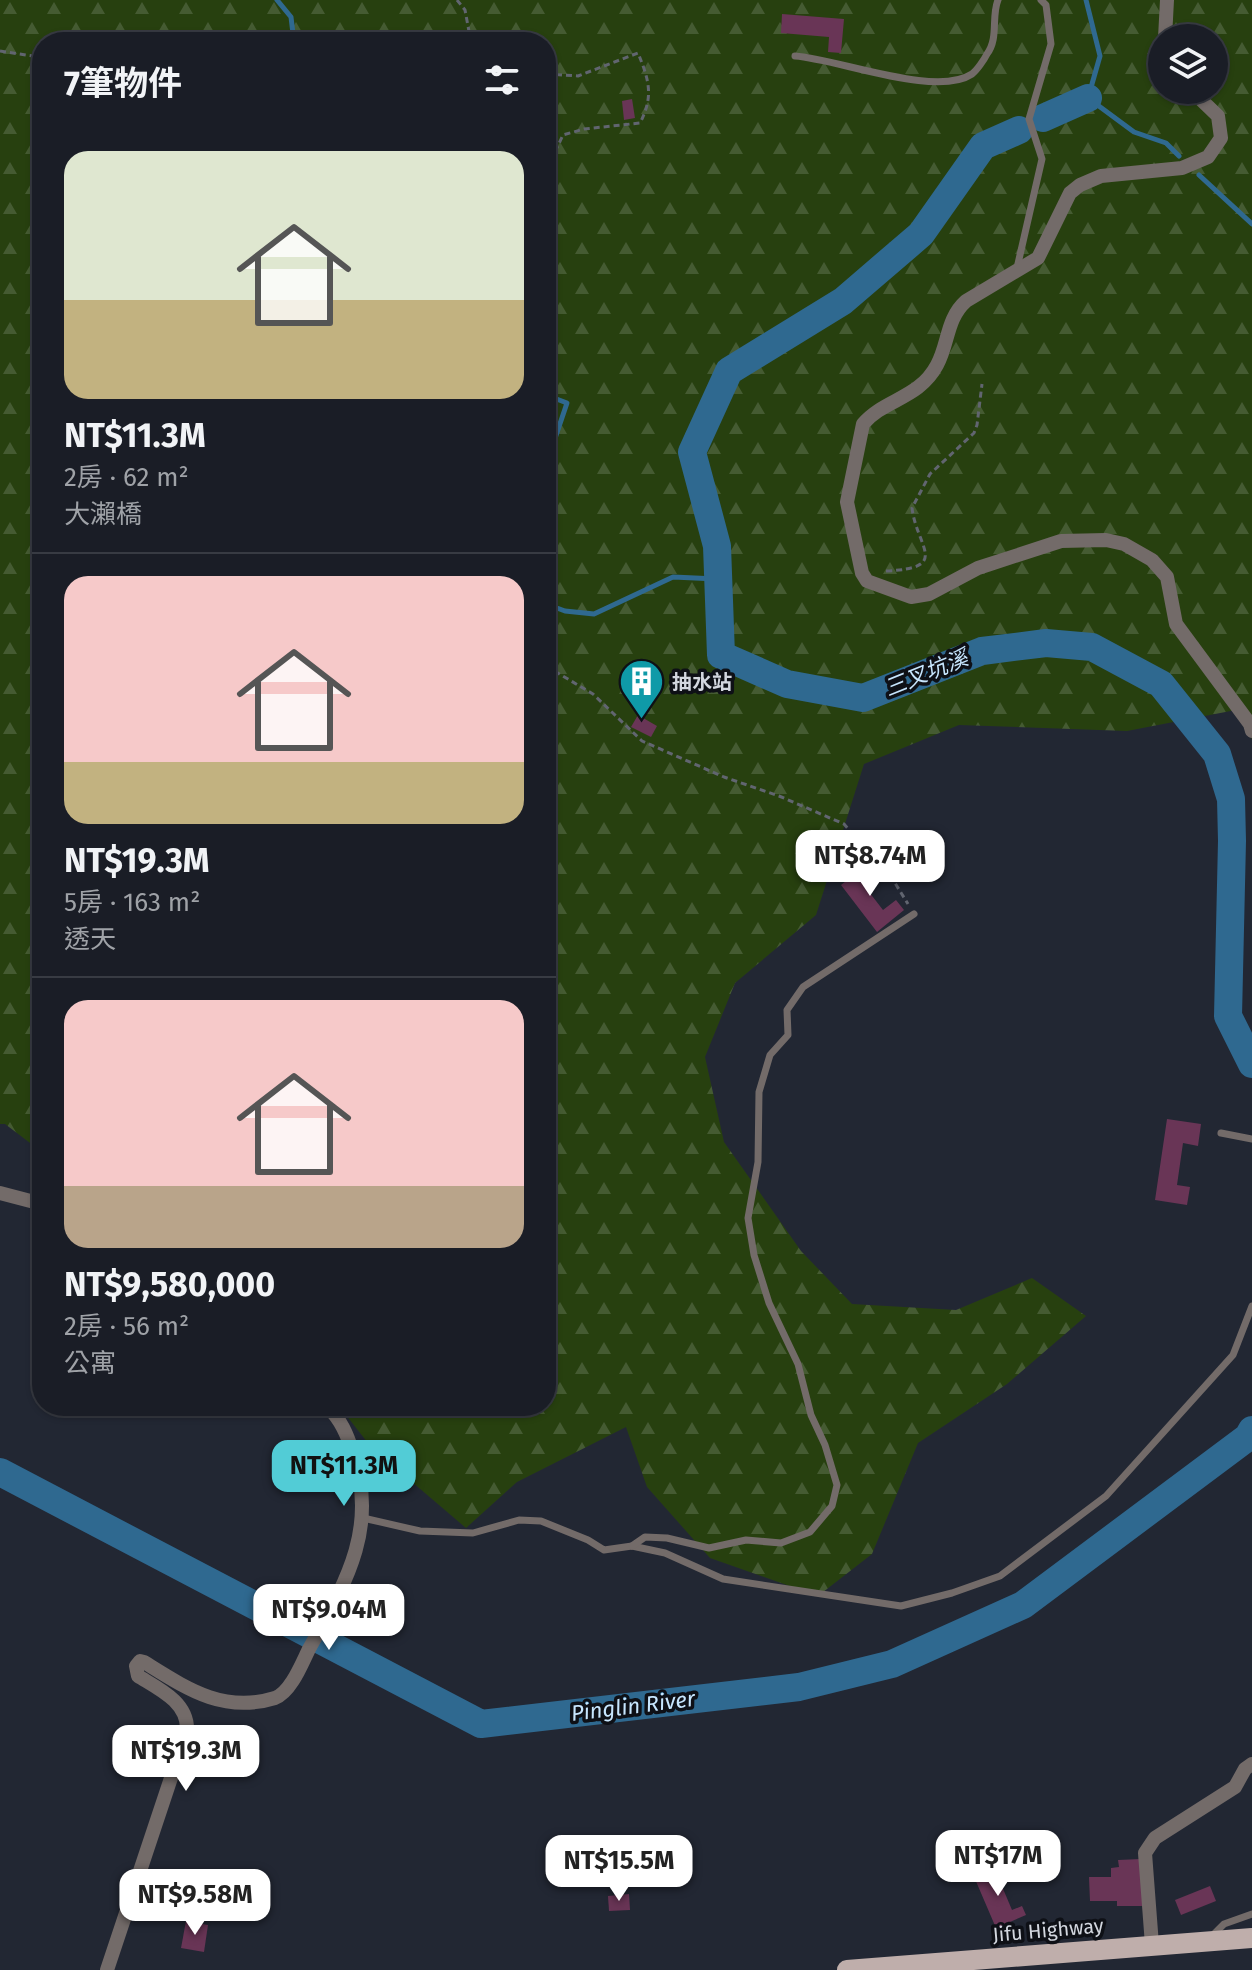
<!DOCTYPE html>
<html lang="zh-TW">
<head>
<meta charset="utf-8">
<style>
  body { margin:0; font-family:"Fira Sans","Noto Sans TC",sans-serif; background:#272a32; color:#f1f3f6; height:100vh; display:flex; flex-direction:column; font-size:30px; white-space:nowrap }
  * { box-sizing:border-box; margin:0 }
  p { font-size:26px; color:#9fa2a7 }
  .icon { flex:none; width:44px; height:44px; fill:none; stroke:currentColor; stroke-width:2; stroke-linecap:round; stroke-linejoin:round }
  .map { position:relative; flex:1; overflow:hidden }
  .details { position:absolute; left:32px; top:32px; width:524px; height:1384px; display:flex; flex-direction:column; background:#1a1d26; border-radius:32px; box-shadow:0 2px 6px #0004,0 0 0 2px #383b43 }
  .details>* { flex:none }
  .tools { position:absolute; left:1148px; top:24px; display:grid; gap:16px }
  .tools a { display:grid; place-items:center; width:80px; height:80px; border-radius:50%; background:#1a1d26; box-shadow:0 2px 6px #0004,0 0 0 2px #383b43; font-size:40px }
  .price { position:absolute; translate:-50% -68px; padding:0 18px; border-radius:16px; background:#fff; color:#222; font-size:26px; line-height:52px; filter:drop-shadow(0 2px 4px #0008) }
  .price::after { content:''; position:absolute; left:50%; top:48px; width:24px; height:18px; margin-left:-12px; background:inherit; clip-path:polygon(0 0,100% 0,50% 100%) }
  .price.current { background:#52ccd6; color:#111 }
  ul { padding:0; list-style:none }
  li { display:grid; align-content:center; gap:16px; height:424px; padding:0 32px }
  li+li { border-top:2px solid #383b43 }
  li span { display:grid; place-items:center; height:248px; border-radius:24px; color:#555 }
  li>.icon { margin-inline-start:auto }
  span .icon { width:144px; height:144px; fill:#fffc; stroke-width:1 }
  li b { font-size:34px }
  h2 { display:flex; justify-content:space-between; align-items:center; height:96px; padding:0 32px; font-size:34px }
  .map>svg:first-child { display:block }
</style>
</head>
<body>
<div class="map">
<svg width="1252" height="1970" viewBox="0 0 1252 1970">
  <defs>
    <pattern id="forest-firs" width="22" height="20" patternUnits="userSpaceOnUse" patternTransform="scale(2)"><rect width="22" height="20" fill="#27400f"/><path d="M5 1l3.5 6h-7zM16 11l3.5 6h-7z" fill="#455b32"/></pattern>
  </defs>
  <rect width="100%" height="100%" fill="#222733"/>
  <path fill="url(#forest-firs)" fill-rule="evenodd" d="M0,0H1252V740L1241,709L1127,731L959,725L864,764L816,915L735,983L705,1057L724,1142L801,1251L852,1304L956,1310L1032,1278L1086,1316L1007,1384L918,1443L872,1554L818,1596L710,1558L647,1487L626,1427L517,1482L466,1528L371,1447L339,1406H546V42H42V1152L5,1124H0ZM1162,38H1214V90H1162Z"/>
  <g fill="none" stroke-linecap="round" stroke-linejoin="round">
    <g stroke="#2f6990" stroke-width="5">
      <path d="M277,0L291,17L294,42"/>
      <path d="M1086,0L1100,56L1088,98L1134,132L1166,143L1179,156"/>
      <path d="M1199,175L1252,224"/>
      <path d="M546,395L567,403L546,465"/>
      <path d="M546,604L565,611L594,614L673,577L717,579"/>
    </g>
    <g stroke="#2f6990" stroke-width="28">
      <path d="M1043,118L1088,98"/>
      <path d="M1019,130L983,146L921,234L843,301L729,371L692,452L717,546L721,655L787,684L863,698L982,651L1046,643L1092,647L1161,684L1217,754L1231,799L1232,841L1228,1016L1252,1064"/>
      <path d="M0,1472L481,1724L799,1687L892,1664L1023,1605L1248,1437L1252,1430"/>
    </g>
  </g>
  <g fill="#693556">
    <path d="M782,14L844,19L841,53L828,52L829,37L781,33Z"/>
    <path d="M632,99L635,118L624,120L622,101Z"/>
    <path d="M638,715L657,726L651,737L631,727Z"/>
    <path d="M869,863L880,877L866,888L883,910L896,900L904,910L877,932L841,885Z"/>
    <path d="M1167,1119L1201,1124L1198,1146L1183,1143L1177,1185L1190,1187L1187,1205L1155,1200Z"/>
    <path d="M1141,1859L1143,1906H1117V1901H1090L1089,1877H1111V1868L1119,1867L1118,1860Z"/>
    <path d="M1010,1869L1014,1879L1001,1884L1012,1910L1022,1906L1026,1915L996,1928L975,1879L993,1871L995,1875Z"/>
    <path d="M1210,1886L1216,1901L1181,1915L1175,1900Z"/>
    <path d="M629,1894L630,1910L609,1911L608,1896Z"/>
    <path d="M186,1921L208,1925L204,1952L181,1948Z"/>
  </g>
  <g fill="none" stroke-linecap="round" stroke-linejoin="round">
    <g stroke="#616570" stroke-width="3" stroke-dasharray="6 4" stroke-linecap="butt">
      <path d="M457,0L465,10L471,42"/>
      <path d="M0,51L39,57L42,59"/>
      <path d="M546,74L578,76L638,53C649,80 654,96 640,123L584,129L563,135L546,171"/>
      <path d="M886,571C951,568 917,548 912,508L930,474L974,433L977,425L982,384"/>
      <path d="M546,666L593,694L642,741L724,777L779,796L844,824L895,883L908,904"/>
    </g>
    <g stroke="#736b69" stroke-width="7">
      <path d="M795,56C838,59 936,98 972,74C977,70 984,60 987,54C999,38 991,17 998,0"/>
      <path d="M1017,268L1042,159L1029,119L1051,44L1046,5L1041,0"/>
      <path d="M1221,1133L1252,1139"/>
      <path d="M363,1518L420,1531L473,1533L519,1520L541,1521L588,1540L604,1550L632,1546L665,1553L723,1579L901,1606L952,1593L1000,1576L1106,1496L1233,1355L1252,1306"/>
      <path d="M632,1546L645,1537L667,1538L709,1548L746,1540L781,1543L810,1532L832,1506L837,1485L825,1445L811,1415L798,1364L769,1303L754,1255L748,1218L758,1162L759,1092L770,1055L788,1035L787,1010L803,987L914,914"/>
      <path d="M1213,1935L1224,1924L1252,1914"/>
    </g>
    <g stroke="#736b69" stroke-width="14">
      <path d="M1165,38L1167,0"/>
      <path d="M1191,90L1218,116L1221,138L1208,157L1182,168L1101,176L1080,185L1070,193L1038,258L966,301C946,319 949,343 937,365C919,399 884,399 863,424L847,502L862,573L867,581L911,597L929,594L978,568L1061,541L1106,540L1124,544L1152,560L1167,577L1176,624L1250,724L1252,731"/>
      <path d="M0,1193L42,1204"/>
      <path d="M1152,1945L1145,1853L1155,1838L1235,1787L1245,1769L1252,1764"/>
      <path d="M107,1970L187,1730C188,1702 159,1689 138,1676L136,1666L140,1661L144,1662C186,1688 223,1714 275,1698C291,1692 302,1663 309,1649C345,1584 379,1529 353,1453C347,1434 341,1420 327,1406"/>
    </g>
    <path stroke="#bfaeab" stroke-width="20" d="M847,1970L1252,1938"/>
  </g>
  <defs>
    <symbol id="building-pin" viewBox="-11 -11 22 30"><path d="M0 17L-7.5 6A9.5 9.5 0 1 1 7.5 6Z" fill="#0f9aa8" stroke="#0e1016"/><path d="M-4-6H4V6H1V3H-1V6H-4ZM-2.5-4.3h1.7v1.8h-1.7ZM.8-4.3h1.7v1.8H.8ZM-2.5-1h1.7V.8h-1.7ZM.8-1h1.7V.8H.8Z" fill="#fff"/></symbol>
  </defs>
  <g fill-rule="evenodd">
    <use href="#building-pin" x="616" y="656" width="51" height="69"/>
  </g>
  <g text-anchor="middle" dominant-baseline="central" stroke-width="7" stroke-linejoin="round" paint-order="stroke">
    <g font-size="20" font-weight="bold" fill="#d3d7df" stroke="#0e1016" text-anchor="start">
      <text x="672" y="682">抽水站</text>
    </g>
    <g font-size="20" fill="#d3d7df" stroke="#0e1016">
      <text transform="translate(1048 1930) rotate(-5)">Jifu Highway</text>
    </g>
    <g font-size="22" font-style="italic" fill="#c7e6fe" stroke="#0e1016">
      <text transform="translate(926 673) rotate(-22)">三叉坑溪</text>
      <text transform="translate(633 1706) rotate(-7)">Pinglin River</text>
    </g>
  </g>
</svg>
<div class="tools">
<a><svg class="icon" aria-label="layers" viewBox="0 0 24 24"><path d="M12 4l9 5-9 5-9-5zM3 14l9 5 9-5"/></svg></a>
</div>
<b class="price" style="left:870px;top:898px">NT$8.74M</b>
<b class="price current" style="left:344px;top:1508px">NT$11.3M</b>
<b class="price" style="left:329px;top:1652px">NT$9.04M</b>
<b class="price" style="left:186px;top:1793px">NT$19.3M</b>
<b class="price" style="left:998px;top:1898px">NT$17M</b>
<b class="price" style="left:619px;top:1903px">NT$15.5M</b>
<b class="price" style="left:195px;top:1937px">NT$9.58M</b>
<section class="details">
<h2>7筆物件<svg class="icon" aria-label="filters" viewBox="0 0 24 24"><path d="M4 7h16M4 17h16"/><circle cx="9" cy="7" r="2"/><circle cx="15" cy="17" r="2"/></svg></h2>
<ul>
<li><span style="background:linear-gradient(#dfe7d0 60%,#c2b280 0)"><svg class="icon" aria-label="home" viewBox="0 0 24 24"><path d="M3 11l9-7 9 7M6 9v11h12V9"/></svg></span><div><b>NT$11.3M</b><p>2房 · 62 m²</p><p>大瀨橋</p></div></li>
<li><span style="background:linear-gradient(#f6c9c9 75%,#c2b280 0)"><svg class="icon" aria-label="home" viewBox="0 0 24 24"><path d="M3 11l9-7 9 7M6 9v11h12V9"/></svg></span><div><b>NT$19.3M</b><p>5房 · 163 m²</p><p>透天</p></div></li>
<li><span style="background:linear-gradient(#f6c9c9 75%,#b9a48a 0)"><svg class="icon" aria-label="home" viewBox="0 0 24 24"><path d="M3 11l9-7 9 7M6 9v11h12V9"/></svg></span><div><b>NT$9,580,000</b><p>2房 · 56 m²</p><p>公寓</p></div></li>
</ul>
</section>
</div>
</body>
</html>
